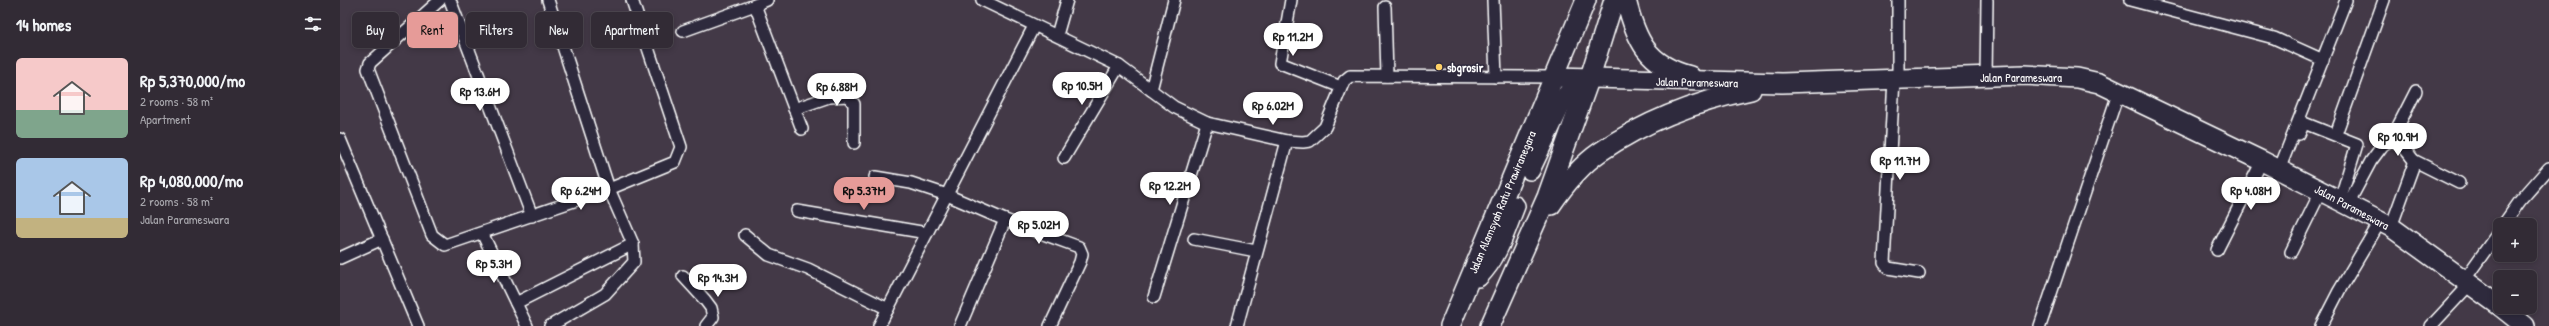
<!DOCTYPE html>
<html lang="en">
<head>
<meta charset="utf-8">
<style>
  body { margin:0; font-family:"Patrick Hand",sans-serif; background:#3d3741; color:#f1f3f6; height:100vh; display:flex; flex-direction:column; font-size:15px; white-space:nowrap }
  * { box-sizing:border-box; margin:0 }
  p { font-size:13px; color:#a8a7ad }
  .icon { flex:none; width:22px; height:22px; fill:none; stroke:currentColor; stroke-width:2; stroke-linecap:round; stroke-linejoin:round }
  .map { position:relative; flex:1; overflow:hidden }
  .drawer { display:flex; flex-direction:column; background:#322b35; width:340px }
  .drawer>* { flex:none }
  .hud { position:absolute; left:12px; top:12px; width:380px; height:36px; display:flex; gap:8px }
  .fabs { position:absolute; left:2153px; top:218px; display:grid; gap:8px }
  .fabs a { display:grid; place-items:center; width:44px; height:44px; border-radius:6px; background:#322b35; box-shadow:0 2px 6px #0003,0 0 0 1px #4d4750; font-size:20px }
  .price { position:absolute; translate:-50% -34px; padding:0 9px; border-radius:14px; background:#fff; color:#222; font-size:13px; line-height:26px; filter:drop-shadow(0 1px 2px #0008) }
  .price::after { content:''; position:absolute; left:50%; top:24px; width:12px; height:9px; margin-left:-6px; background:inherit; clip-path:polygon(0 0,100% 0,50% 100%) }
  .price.selected { background:#e69b98; color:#111 }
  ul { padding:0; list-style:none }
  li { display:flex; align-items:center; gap:12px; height:100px; padding:0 16px }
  li span { display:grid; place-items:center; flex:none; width:112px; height:80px; border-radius:6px; color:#555 }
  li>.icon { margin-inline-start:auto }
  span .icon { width:48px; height:48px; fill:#fffc; stroke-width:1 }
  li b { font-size:17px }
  h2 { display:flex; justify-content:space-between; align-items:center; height:48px; padding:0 16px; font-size:17px }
  .tag { padding:0 14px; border-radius:6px; background:#322b35; box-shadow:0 2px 6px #0003,0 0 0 1px #4d4750; font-size:14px; line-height:36px }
  .tag.selected { background:#e69b98; color:#111 }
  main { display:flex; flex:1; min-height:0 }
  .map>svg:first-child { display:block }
</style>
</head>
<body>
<main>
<section class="drawer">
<h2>14 homes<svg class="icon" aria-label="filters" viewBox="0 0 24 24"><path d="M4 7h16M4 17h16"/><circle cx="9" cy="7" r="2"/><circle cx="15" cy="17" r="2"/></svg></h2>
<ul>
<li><span style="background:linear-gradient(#f6c9c9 65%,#7fa58c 0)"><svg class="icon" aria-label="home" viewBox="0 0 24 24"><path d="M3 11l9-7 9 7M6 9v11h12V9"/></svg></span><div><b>Rp 5,370,000/mo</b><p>2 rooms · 58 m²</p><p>Apartment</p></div></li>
<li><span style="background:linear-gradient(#a9c7e8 75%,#c2b280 0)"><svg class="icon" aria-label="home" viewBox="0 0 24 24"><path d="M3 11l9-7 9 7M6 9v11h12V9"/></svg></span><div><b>Rp 4,080,000/mo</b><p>2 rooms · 58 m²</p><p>Jalan Parameswara</p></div></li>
</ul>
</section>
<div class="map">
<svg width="2209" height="326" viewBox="0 0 2209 326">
  <rect width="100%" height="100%" fill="#433947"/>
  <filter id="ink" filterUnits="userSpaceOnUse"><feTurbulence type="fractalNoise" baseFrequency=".025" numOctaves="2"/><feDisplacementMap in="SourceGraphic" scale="8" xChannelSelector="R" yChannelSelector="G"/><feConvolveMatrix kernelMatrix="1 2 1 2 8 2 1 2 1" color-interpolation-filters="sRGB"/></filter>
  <g filter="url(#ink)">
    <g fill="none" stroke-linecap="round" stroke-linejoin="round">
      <defs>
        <g id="minor">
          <path d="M100,0L30,63L28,69L92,235L105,245L269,189L335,162L341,147L292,0"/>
          <path d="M110,0L192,216"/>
          <path d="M208,0L269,189L293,244L294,262L265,294L210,326"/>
          <path d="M427,0L415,5L462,129"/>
          <path d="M642,0L779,66L834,107L867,123L947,141L963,142L970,141L985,127L1004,81L1010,76L1215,77"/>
          <path d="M951,0L940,63L1001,87"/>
          <path d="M1153,0L1156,77"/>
          <path d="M1790,0L1934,38L1983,60"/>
          <path d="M1045,7L1047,76"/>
          <path d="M343,31L415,5"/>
          <path d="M717,35L727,0"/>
          <path d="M1646,77L1647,0"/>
          <path d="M1554,79L1544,263L1548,268L1579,273"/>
          <path d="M1558,79V0"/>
          <path d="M811,90L834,0"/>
          <path d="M454,109L489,97L508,96L514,104V143"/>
          <path d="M1959,134L1964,123L2017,144L2000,200"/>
          <path d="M1996,134L2044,0"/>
          <path d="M0,139L78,326"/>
          <path d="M2051,140L2062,145L2075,162"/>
          <path d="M724,158L779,66"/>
          <path d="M1939,170L2006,0"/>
          <path d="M535,177L571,183L607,195L665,220L739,247L742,254L740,262L710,326"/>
          <path d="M2008,204L2031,161L2043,145L2051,140L2076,91"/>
          <path d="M457,211L587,233"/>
          <path d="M2163,225L2180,201L2209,168"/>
          <path d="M2051,227L2075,161L2119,183"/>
          <path d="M142,233L187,326"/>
          <path d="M405,235L429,255L468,269L548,309"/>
          <path d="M854,239L916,251"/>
          <path d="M1877,250L1922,161"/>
          <path d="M1951,252L1981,191"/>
          <path d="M0,258L42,239"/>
          <path d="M343,276L365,300L371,308L373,317L366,326"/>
          <path d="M2125,279L2160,230"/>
          <path d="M814,297L867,123"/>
          <path d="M176,303L293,244"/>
          <path d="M539,326L694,26"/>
          <path d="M620,326L665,220"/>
          <path d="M897,326L947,141"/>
          <path d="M1700,326L1779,91"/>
          <path d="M1981,326L1999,291L2040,222"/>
          <path d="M2091,326L2131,283"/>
        </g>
        <g id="trunk">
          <path d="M1286,0C1296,40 1307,65 1350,76"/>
          <path d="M1215,77L1442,83L1684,75L1737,78L1759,83L1922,161L2051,227L2160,306"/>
          <path d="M1190,170L1224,98L1229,92L1249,80"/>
          <path d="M1211,205C1224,186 1241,165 1260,152C1305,121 1359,101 1411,90"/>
          <path d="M1138,277C1158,257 1165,231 1175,206"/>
          <path d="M2161,307L2185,326"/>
          <path d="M1110,326L1246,0"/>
          <path d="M1150,326L1207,197L1249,80L1274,0"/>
        </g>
      </defs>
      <use href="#minor" stroke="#fff" stroke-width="14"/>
      <use href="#trunk" stroke="#fff" stroke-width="22"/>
      <use href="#minor" stroke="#2f2a3d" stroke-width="11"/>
      <use href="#trunk" stroke="#2f2a3d" stroke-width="19"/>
    </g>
  </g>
  <circle fill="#ffd166" stroke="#2f2a3d" stroke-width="1.5" cx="1099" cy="67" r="4"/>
  <g text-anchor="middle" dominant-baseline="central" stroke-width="3" stroke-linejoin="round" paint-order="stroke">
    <g font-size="12" font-weight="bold" fill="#fff" stroke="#2f2a3d" text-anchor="start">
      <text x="1107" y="67">sbgrosir</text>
    </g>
    <g font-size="12" fill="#fff" stroke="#2f2a3d">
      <text x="1681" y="77">Jalan Parameswara</text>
      <text transform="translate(1357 82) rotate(1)">Jalan Parameswara</text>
      <text transform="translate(1162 202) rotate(-67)">Jalan Alamsyah Ratu Prawiranegara</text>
      <text transform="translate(2012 207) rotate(28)">Jalan Parameswara</text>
    </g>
  </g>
</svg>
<div class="fabs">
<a>+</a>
<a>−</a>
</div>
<b class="price" style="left:953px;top:57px">Rp 11.2M</b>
<b class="price" style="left:742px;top:106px">Rp 10.5M</b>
<b class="price" style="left:497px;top:107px">Rp 6.88M</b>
<b class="price" style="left:140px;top:112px">Rp 13.6M</b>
<b class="price" style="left:933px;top:126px">Rp 6.02M</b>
<b class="price" style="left:2058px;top:157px">Rp 10.9M</b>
<b class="price" style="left:1560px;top:181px">Rp 11.7M</b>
<b class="price" style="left:830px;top:206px">Rp 12.2M</b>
<b class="price" style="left:241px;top:211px">Rp 6.24M</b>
<b class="price selected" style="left:524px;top:211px">Rp 5.37M</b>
<b class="price" style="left:1911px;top:211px">Rp 4.08M</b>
<b class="price" style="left:699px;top:245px">Rp 5.02M</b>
<b class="price" style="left:154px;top:284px">Rp 5.3M</b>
<b class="price" style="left:378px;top:298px">Rp 14.3M</b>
<div class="hud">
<a class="tag">Buy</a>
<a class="tag selected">Rent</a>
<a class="tag">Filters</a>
<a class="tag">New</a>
<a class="tag">Apartment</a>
</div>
</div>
</main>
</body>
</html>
